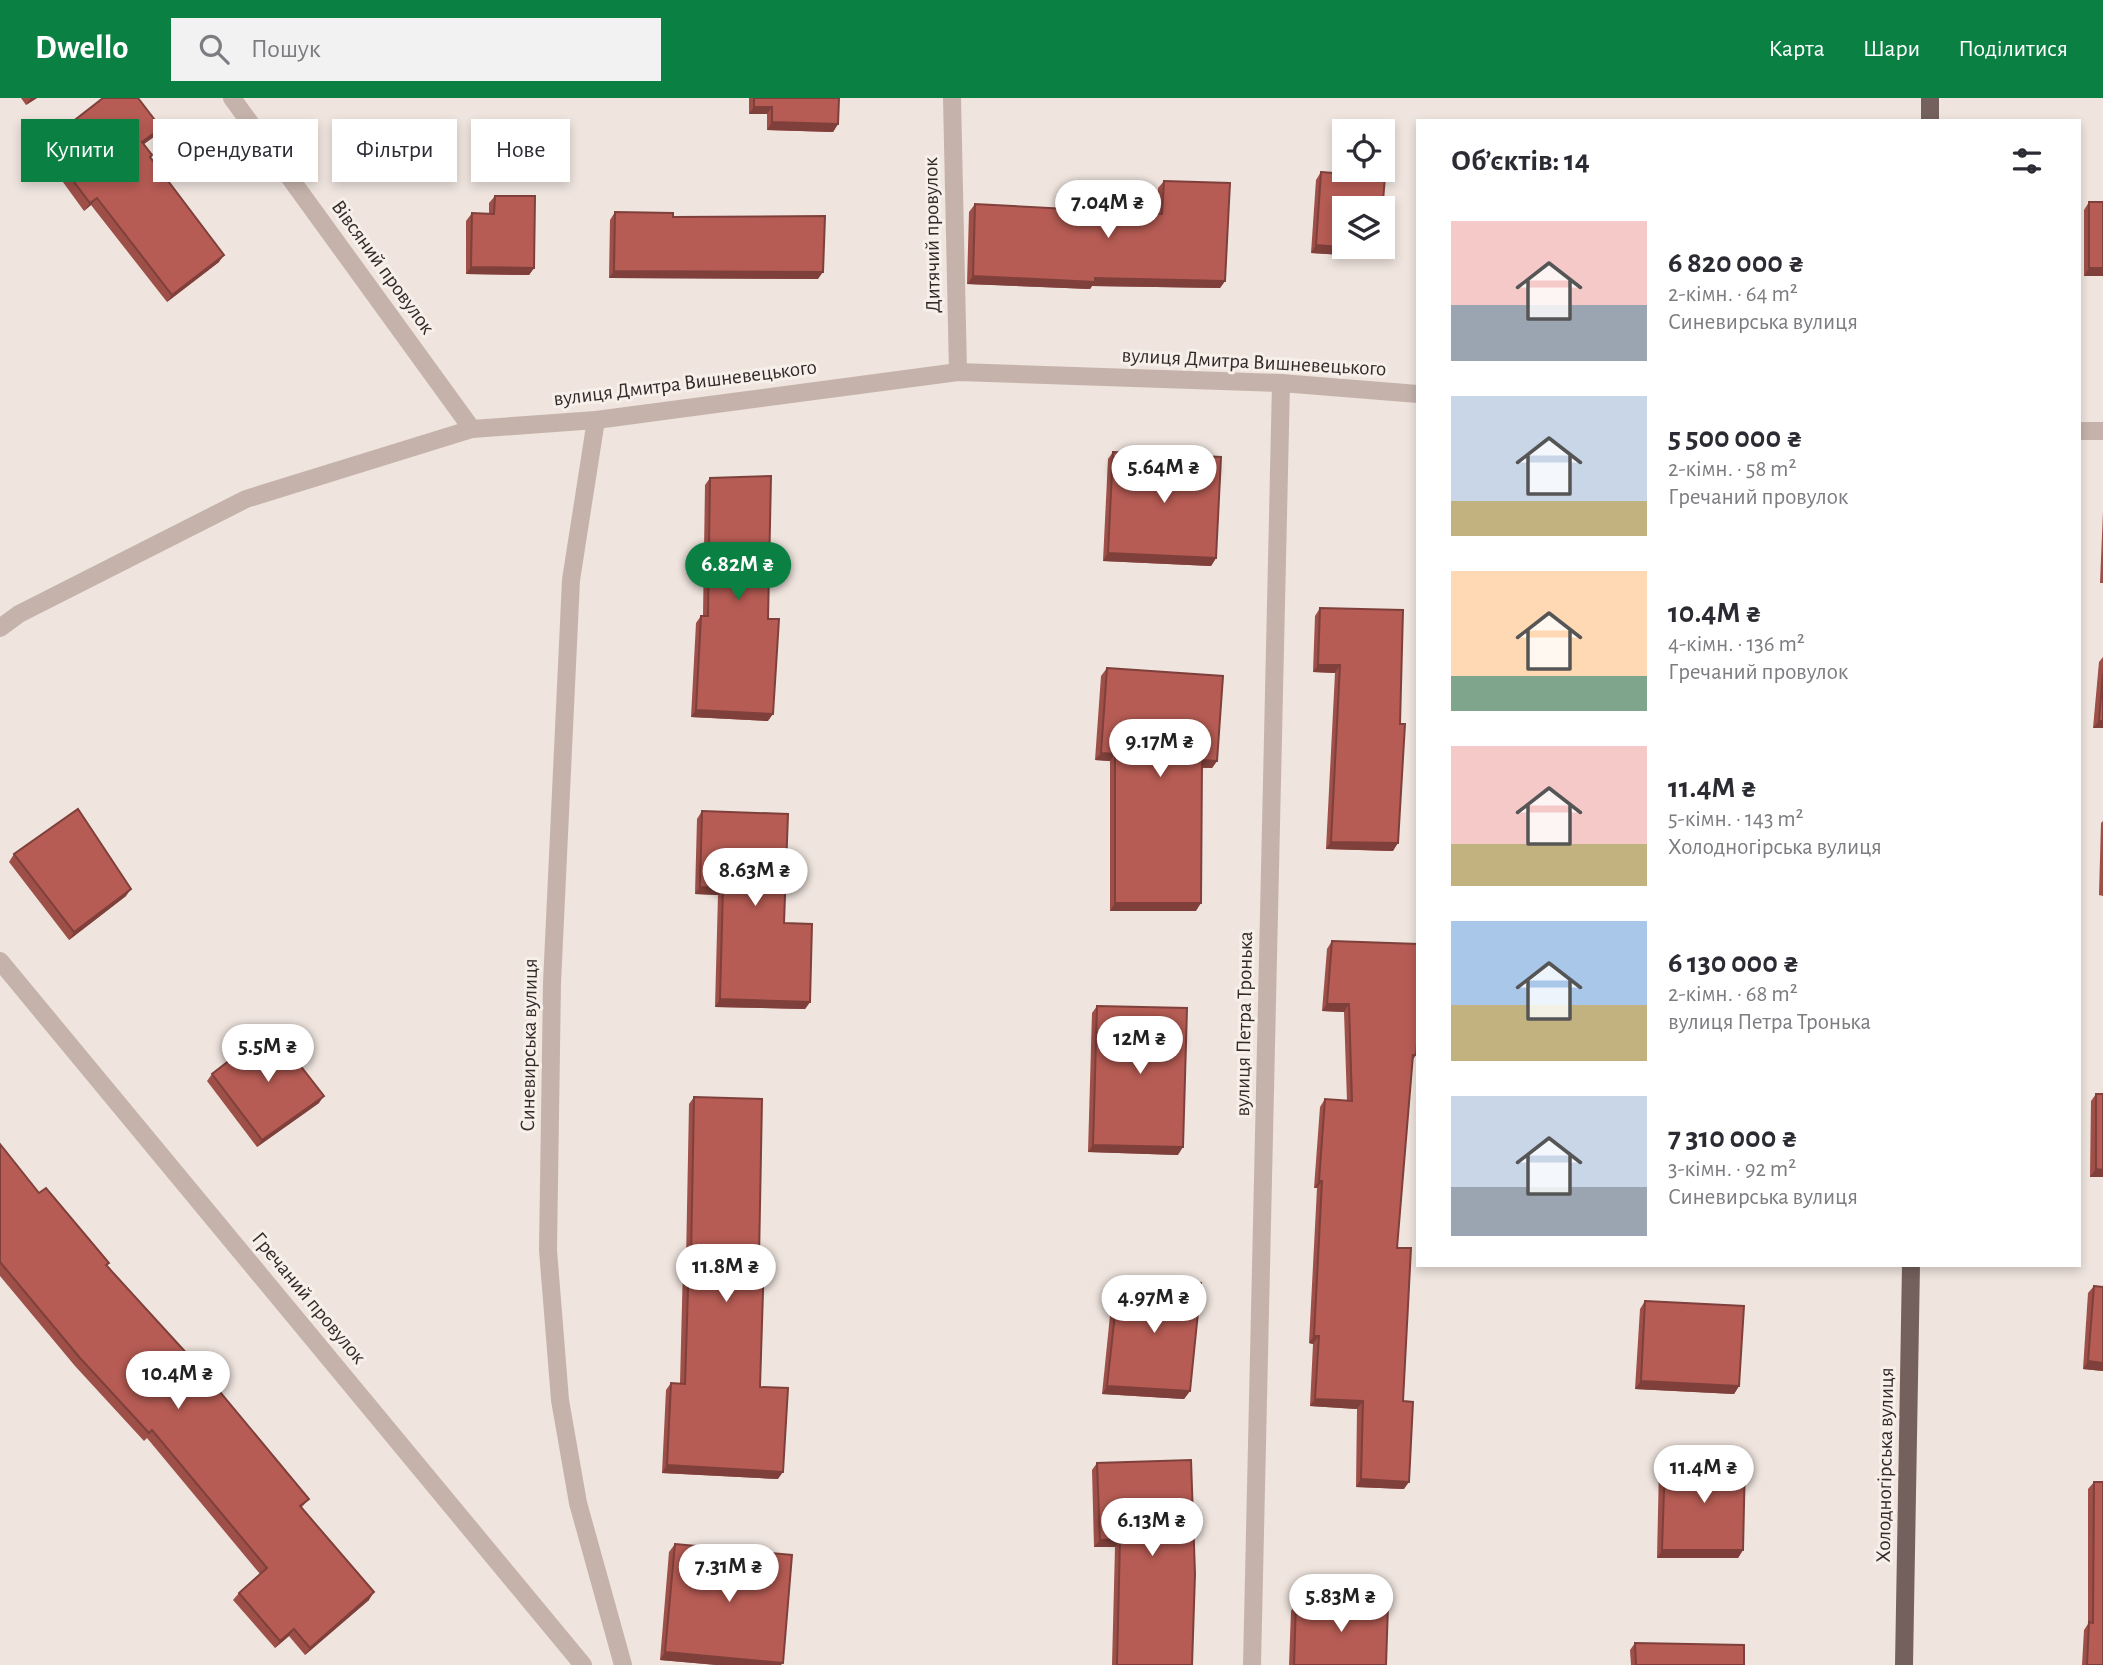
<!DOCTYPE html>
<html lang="uk">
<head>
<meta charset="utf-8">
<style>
  body { margin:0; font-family:"Alegreya Sans",sans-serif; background:#f2f2f3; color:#2b2b33; height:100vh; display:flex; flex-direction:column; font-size:26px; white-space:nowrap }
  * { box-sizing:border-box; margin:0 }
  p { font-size:23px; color:#7c7c81 }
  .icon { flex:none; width:38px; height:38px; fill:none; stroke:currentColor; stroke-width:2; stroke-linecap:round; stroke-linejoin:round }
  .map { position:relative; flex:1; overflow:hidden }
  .drawer { position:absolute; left:1416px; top:21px; width:665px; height:1148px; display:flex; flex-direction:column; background:#fff; border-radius:0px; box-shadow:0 4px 10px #0003 }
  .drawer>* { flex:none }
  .hud { position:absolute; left:21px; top:21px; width:665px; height:63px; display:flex; gap:14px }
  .controls { position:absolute; left:1332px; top:21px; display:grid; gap:14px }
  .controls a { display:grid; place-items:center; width:63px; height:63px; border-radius:0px; background:#fff; box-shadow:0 4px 10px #0003; font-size:35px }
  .price { position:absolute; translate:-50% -60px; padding:0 16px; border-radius:24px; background:#fff; color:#222; font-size:23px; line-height:46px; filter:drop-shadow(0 2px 4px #0008) }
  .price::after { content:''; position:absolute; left:50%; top:42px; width:21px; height:16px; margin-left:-10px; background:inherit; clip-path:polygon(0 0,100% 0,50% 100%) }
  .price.on { background:#0b8043; color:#fff }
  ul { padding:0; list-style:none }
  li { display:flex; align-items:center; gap:21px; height:175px; padding:0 35px }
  li span { display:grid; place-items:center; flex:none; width:196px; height:140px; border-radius:0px; color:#555 }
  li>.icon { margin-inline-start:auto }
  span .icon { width:84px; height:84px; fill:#fffc; stroke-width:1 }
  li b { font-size:30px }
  h2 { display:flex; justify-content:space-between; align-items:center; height:84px; padding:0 35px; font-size:30px }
  .pill { padding:0 24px; border-radius:0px; background:#fff; box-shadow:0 4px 10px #0003; font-size:24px; line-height:63px }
  .pill.on { background:#0b8043; color:#fff }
  header { display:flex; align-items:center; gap:42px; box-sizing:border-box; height:98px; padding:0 35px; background:#0b8043; color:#fff }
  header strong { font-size:33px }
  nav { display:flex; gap:38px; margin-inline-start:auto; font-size:24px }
  .search { width:490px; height:63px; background:#f2f2f3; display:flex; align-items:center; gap:18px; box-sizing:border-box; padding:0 24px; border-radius:0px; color:#7c7c81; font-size:26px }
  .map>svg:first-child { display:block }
</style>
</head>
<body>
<header>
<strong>Dwello</strong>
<div class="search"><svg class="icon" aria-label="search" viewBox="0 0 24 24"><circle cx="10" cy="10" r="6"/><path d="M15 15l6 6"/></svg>Пошук</div>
<nav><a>Карта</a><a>Шари</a><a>Поділитися</a></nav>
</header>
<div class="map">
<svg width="2103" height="1567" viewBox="0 0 2103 1567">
  <rect width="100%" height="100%" fill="#efe4de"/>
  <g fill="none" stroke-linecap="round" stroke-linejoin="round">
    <g stroke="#c5b3ab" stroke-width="18">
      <path d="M232,0L472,331"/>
      <path d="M952,0L958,274"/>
      <path d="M596,322L571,482L552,885L548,1152L560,1302L578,1405L623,1567"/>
      <path d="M2079,333H2103"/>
      <path d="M0,530L19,516L246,401L472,331L596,322L958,274L1281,285L1418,296"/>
      <path d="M0,863L583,1567"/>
      <path d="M1252,1567L1281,285"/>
    </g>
    <g stroke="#74605c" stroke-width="18">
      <path d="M1930,23V0"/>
      <path d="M1904,1567L1911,1167"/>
    </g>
  </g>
  <g fill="#9d4f48">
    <path d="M21,0H37L26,7Z"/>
    <path d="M749,0H839L838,26L833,34L767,32V16H749Z"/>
    <path d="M71,25L161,30L155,38L144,46L152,57L151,60L219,164L167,204L91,107L84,113L60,80L65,72L85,57L66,33Z"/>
    <path d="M1321,74L1380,152L1375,159L1311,155L1316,82Z"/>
    <path d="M1164,83L1225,183L1220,190L1092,188L1090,191L967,186L969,114L975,106L1157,116L1158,90Z"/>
    <path d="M495,98L534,170L529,177L466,176V123L472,115L489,116V105Z"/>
    <path d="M2089,104L2103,178H2084V112Z"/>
    <path d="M615,114L673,119L818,181L609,180L610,122Z"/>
    <path d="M1113,354L1216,460L1211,468L1103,463L1108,361Z"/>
    <path d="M710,380L768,521V623L691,619L696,525L701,518H703L705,387Z"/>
    <path d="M2103,413V485H2100Z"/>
    <path d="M1320,510L1403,512L1393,753L1326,751L1335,575L1313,574L1315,518Z"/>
    <path d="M2103,559V630H2093L2099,564Z"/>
    <path d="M1107,570L1217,663L1212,670H1202L1196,813H1110V663L1095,662L1101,578Z"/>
    <path d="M702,713L784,825L810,904L805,911L715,909L718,797L695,796L697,721Z"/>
    <path d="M2103,723V798L2099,797L2101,725Z"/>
    <path d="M14,756L126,798L69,842L9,764Z"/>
    <path d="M1332,843L1416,957L1412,963L1397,1150L1403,1303L1404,1391L1356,1389L1357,1311L1310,1308L1313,1246L1309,1245L1317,1090H1314L1320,1009L1325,1001L1347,1003L1344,914L1322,913L1327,851Z"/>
    <path d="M1097,908L1178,1057L1088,1054L1092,915Z"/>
    <path d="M212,976L319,1005L257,1049L207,983Z"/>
    <path d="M2096,996L2103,1079H2090L2091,1003Z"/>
    <path d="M694,999L759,1161L760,1289L778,1381L662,1375L666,1292L671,1285H680L683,1167L686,1163L689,1006Z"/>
    <path d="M0,1046L39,1095L109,1165L107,1167L309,1401L301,1410L369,1502L305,1557L289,1538L275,1550L233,1502L239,1495L260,1476L147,1340L144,1343L75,1268L0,1178Z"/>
    <path d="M1119,1180L1190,1293L1184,1301L1102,1296L1113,1188Z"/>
    <path d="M2094,1188L2103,1273L2083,1271L2088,1195Z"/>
    <path d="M1645,1203L1739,1288L1734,1296L1635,1291L1640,1211Z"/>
    <path d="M1665,1362L1743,1452L1738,1460H1657L1659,1370Z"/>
    <path d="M1097,1365L1192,1567H1112L1115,1449H1094L1092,1372Z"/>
    <path d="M2094,1384L2103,1567H2082L2084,1532L2088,1526V1391Z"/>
    <path d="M675,1446L781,1567H717L660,1562L669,1454Z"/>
    <path d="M1296,1505L1386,1567H1289L1291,1513Z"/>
    <path d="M1635,1545L1744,1567H1631L1630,1552Z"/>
  </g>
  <g fill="#7f403b">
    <path d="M31,0H37L26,7Z"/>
    <path d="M754,9H772L767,16H749Z"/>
    <path d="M772,24L838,26L833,34L767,32Z"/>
    <path d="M161,30L155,38L137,51L142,44Z"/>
    <path d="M97,100L91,107L84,113L90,105Z"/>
    <path d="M1316,147L1380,152L1375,159L1311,155Z"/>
    <path d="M224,157L219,164L167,204L172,197Z"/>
    <path d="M471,169L534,170L529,177L466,176Z"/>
    <path d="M2089,170H2103V178H2084Z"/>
    <path d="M614,173L823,174L818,181L609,180Z"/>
    <path d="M973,178L1095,180L1225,183L1220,190L1092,188L1090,191L967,186Z"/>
    <path d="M1108,455L1216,460L1211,468L1103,463Z"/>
    <path d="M1318,567H1340L1335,575L1313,574Z"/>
    <path d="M696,612L773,616L768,623L691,619Z"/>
    <path d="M2099,623H2103V630H2093Z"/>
    <path d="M1101,655L1115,656L1110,663L1095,662Z"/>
    <path d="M1202,662L1217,663L1212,670L1197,669Z"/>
    <path d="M1331,744L1398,745L1393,753L1326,751Z"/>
    <path d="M700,789L723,790L718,797L695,796Z"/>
    <path d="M131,791L126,798L69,842L74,834Z"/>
    <path d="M1115,805H1201L1196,813H1110Z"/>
    <path d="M720,901L810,904L805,911L715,909Z"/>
    <path d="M1327,906H1349L1344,914L1322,913Z"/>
    <path d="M324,998L319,1005L257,1049L262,1042Z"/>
    <path d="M1093,1047L1183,1049L1178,1057L1088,1054Z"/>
    <path d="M2096,1071L2103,1072V1079H2090Z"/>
    <path d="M1319,1083H1322L1317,1090H1314Z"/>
    <path d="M1314,1238H1319L1313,1246L1309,1245Z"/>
    <path d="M2088,1263L2103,1265V1273L2083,1271Z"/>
    <path d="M1641,1283L1739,1288L1734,1296L1635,1291Z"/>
    <path d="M1107,1288L1190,1293L1184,1301L1102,1296Z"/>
    <path d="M1315,1301L1363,1303L1357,1311L1310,1308Z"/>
    <path d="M667,1367L783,1374L778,1381L662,1375Z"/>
    <path d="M1361,1381L1409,1384L1404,1391L1356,1389Z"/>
    <path d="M1120,1441L1115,1449H1094L1100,1442Z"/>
    <path d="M1662,1452H1743L1738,1460H1657Z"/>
    <path d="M374,1494L369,1502L305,1557L310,1550Z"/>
    <path d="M294,1531L289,1538L275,1550L280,1543Z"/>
    <path d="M665,1554L783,1565L781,1567H717L660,1562Z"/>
  </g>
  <g fill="#b65c54" stroke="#7f403b" stroke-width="2">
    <path d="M103,0H138L161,30L142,44L152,57L150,59L224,157L172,197L97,100L90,105L65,72L92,52L71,25Z"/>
    <path d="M754,0H839L838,26L772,24V9H754Z"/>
    <path d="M1321,74L1385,79L1382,115V110H1344V149H1380V152L1316,147Z"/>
    <path d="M1164,83L1230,85L1225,183L1095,180V184L973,178L975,106L1162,116Z"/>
    <path d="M495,98H535L534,170L471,169L472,115L494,116Z"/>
    <rect x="2089" y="104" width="14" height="66"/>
    <path d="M615,114L673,115V119L825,118L823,174L614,173Z"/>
    <path d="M1113,354L1221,359L1216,460L1108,455Z"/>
    <path d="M771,378L768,521H779L773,616L696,612L701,518H708L710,380Z"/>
    <path d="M1320,510L1403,512L1400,626H1405L1398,745L1331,744L1340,567H1318Z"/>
    <path d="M1107,570L1223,578L1217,663L1202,662L1201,805H1115V656L1101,655Z"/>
    <path d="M2103,575V623H2099Z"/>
    <path d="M78,711L131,791L74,834L14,756Z"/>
    <path d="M702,713L788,716L784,825L812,826L810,904L720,901L723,790L700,789Z"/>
    <path d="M1332,843L1418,846V935L1416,957H1413L1397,1150H1411L1403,1303L1413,1304L1409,1384L1361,1381L1363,1303L1315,1301L1319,1238H1314L1322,1083H1319L1325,1001L1352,1003L1349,906H1327Z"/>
    <path d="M1097,908L1187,910L1183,1049L1093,1047Z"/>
    <path d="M271,930L324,998L262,1042L212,976Z"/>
    <path d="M2096,996H2103V1072L2096,1071Z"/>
    <path d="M694,999L762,1001L759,1161H764L760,1289L788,1290L783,1374L667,1367L671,1285L685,1286L689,1159H691Z"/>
    <path d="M0,1046L39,1095L46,1090L109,1165L106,1167L200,1270L309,1401L300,1408L374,1494L310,1550L294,1531L280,1543L239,1495L267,1470L152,1332L149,1335L80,1260L0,1164Z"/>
    <path d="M1119,1180L1201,1185L1190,1293L1107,1288Z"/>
    <path d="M2094,1188L2103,1189V1265L2088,1263Z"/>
    <path d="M1645,1203L1744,1208L1739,1288L1641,1283Z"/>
    <path d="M1191,1362L1195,1476L1192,1567H1117L1120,1441L1100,1442L1097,1365Z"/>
    <path d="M1665,1362H1745L1743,1452H1662Z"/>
    <path d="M2094,1384H2103V1567H2087L2089,1524L2093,1525Z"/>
    <path d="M675,1446L792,1457L783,1565L665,1554Z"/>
    <path d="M1296,1505L1388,1507L1386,1567H1294Z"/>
    <path d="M1635,1545L1744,1547V1567H1636Z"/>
  </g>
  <g text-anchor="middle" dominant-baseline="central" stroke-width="6" stroke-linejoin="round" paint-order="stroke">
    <g font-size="21" fill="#342b29" stroke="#f7efe9">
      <text transform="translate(932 137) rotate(-91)">Дитячий провулок</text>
      <text transform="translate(383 169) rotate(54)">Вівсяний провулок</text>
      <text transform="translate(1254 264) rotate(3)">вулиця Дмитра Вишневецького</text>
      <text transform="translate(685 285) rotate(-7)">вулиця Дмитра Вишневецького</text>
      <text transform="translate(1244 926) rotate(-89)">вулиця Петра Тронька</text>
      <text transform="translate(529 947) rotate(-89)">Синевирська вулиця</text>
      <text transform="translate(309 1200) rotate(50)">Гречаний провулок</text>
      <text transform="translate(1885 1367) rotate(-89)">Холодногірська вулиця</text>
    </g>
  </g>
</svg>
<div class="controls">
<a><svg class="icon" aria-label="locate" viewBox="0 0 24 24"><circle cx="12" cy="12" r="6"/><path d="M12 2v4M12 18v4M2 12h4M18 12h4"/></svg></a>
<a><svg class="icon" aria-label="layers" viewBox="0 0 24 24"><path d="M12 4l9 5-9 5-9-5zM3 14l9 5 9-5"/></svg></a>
</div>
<b class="price" style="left:1108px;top:142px">7.04M ₴</b>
<b class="price" style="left:1164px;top:407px">5.64M ₴</b>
<b class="price on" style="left:738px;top:504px">6.82M ₴</b>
<b class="price" style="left:1160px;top:681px">9.17M ₴</b>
<b class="price" style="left:755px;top:810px">8.63M ₴</b>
<b class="price" style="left:1140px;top:978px">12M ₴</b>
<b class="price" style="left:268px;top:986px">5.5M ₴</b>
<b class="price" style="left:726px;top:1206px">11.8M ₴</b>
<b class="price" style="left:1154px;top:1237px">4.97M ₴</b>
<b class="price" style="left:178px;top:1313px">10.4M ₴</b>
<b class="price" style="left:1704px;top:1407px">11.4M ₴</b>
<b class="price" style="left:1152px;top:1460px">6.13M ₴</b>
<b class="price" style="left:729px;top:1506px">7.31M ₴</b>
<b class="price" style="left:1341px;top:1536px">5.83M ₴</b>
<div class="hud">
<a class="pill on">Купити</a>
<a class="pill">Орендувати</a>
<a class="pill">Фільтри</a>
<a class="pill">Нове</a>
</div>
<section class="drawer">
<h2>Об’єктів: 14<svg class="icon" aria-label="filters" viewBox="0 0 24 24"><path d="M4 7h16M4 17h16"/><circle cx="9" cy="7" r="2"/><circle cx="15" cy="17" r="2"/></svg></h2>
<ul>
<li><span style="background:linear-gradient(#f6c9c9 60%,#9aa5b1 0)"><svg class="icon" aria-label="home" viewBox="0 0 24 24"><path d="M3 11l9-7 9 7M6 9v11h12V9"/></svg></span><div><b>6 820 000 ₴</b><p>2-кімн. · 64 m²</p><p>Синевирська вулиця</p></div></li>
<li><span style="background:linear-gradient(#c9d6e8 75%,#c2b280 0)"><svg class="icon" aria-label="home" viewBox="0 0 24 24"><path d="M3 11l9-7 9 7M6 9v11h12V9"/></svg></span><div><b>5 500 000 ₴</b><p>2-кімн. · 58 m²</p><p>Гречаний провулок</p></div></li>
<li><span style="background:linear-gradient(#ffd9b3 75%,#7fa58c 0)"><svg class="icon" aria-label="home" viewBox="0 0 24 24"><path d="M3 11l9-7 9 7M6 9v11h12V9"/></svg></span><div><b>10.4M ₴</b><p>4-кімн. · 136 m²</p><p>Гречаний провулок</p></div></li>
<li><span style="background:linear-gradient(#f6c9c9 70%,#c2b280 0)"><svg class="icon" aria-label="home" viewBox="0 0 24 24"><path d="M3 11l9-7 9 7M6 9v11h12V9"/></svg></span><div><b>11.4M ₴</b><p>5-кімн. · 143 m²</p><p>Холодногірська вулиця</p></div></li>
<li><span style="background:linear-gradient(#a9c7e8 60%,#c2b280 0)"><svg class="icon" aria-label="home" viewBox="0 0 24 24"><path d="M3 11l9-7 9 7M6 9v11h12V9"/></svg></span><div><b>6 130 000 ₴</b><p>2-кімн. · 68 m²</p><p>вулиця Петра Тронька</p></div></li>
<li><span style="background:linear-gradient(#c9d6e8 65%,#9aa5b1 0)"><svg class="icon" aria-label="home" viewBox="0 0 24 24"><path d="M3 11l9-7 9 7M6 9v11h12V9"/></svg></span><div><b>7 310 000 ₴</b><p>3-кімн. · 92 m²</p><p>Синевирська вулиця</p></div></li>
</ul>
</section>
</div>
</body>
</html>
